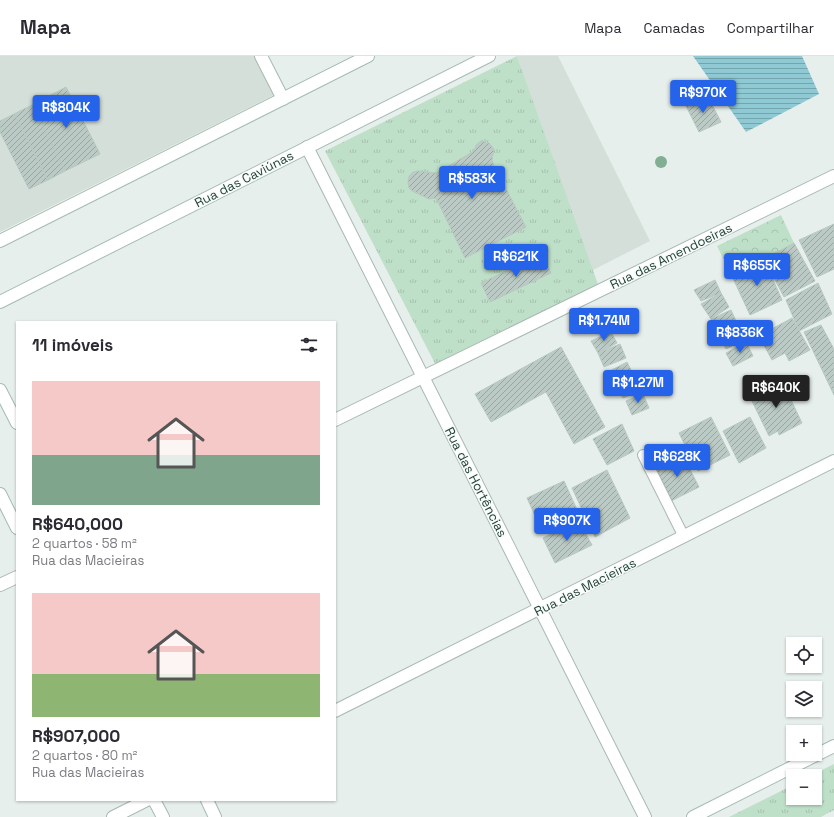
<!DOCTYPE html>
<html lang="pt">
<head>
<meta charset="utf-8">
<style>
  body { margin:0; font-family:"Space Grotesk",sans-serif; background:#f2f2f3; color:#2b2b33; height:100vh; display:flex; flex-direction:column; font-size:15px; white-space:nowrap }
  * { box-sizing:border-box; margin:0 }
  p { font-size:13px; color:#7c7c81 }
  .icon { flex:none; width:22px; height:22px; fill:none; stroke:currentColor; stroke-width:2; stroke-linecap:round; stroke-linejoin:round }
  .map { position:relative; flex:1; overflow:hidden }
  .drawer { position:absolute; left:16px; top:265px; width:320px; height:480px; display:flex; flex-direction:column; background:#fff; border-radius:0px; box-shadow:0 1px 3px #0004 }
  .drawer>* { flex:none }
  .tools { position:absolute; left:786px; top:581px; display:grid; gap:8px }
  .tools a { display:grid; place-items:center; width:36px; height:36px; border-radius:0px; background:#fff; box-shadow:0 1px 3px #0004; font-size:20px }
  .price { position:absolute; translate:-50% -34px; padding:0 9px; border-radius:4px; background:#2563eb; color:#fff; font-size:13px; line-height:26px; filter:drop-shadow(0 1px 2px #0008) }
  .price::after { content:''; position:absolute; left:50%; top:24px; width:12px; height:9px; margin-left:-6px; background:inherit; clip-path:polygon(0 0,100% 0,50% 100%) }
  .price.selected { background:#222; color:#fff }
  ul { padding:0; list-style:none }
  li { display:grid; align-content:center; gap:8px; height:212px; padding:0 16px }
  li span { display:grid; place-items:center; height:124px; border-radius:0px; color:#555 }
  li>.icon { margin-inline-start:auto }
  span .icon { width:72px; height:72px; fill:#fffc; stroke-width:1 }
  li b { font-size:17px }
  h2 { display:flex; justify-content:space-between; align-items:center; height:48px; padding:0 16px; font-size:17px }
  header { display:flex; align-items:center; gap:24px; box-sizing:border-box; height:56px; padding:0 20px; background:#fff; border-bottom:1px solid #e1e1e2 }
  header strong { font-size:19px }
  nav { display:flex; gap:22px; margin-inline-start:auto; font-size:14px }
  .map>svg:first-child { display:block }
</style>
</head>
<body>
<header>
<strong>Mapa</strong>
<nav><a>Mapa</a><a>Camadas</a><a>Compartilhar</a></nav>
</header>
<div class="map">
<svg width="834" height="761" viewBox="0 0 834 761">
  <defs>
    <pattern id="grass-tufts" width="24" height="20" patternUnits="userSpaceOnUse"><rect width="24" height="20" fill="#bfe0c8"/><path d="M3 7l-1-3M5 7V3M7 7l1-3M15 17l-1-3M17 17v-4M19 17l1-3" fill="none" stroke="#a4c1ad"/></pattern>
    <pattern id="forest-crowns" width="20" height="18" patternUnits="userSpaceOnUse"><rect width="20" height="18" fill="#bfe0c8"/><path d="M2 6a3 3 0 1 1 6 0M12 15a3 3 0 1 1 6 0" fill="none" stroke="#a4c1ad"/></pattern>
    <pattern id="water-rules" width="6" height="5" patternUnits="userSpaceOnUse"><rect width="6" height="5" fill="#8ec9d4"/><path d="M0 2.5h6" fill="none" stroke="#74a5ad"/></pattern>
    <pattern id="building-hatch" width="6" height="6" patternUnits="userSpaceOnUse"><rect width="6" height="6" fill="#bbcac4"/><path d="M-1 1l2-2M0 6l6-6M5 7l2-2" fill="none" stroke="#98a6a0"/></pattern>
  </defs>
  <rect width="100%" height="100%" fill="#e6efeb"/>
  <g fill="#d4dfda">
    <path d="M0,0H260L278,37L0,176Z"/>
    <path d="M517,0H558L650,185L591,215Z"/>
  </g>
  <g fill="url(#grass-tufts)">
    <path d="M517,0L600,234L440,317L325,95Z"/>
    <path d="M834,708V754L821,761H729L793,729V742H815V720H810Z"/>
  </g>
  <path fill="url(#forest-crowns)" d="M781,159L794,187L764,203L731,218L717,190Z"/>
  <path fill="url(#water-rules)" d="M693,0H802L819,38L746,76Z"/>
  <g fill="url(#building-hatch)" stroke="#b8c9c2">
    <path d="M66,31L100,98L65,115L32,49Z"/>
    <path d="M707,39L721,66L699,76L686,50Z"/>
    <path d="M32,49L65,115L48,124L14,58Z"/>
    <path d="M14,58L48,124L29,133L0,76V65Z"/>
    <path d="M481,85L489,87L494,93L492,104L494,110L526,171L465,202L436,142L429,143L412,135L409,132L408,126L409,120L413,116L418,115L436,117L440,115L474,95L476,89Z"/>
    <path d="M834,168V213L817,221L799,184Z"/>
    <path d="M794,187L815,225L784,241L764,203Z"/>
    <path d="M542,198L551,217L490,246L481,227Z"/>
    <path d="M764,203L782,244L750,259L731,218Z"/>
    <path d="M715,224L721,237L701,245L694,234Z"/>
    <path d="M818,227L832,258L799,275L786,244Z"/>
    <path d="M721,237L729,251L711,263L701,248Z"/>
    <path d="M731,254L737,267L717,276L711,263Z"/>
    <path d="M792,262L810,294L789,305L785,297L772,304L759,280Z"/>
    <path d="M739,269L747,282L726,293L719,280Z"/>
    <path d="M821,269L834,293V339L804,276Z"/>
    <path d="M611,276L617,287L598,297L591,285Z"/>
    <path d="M746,286L753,300L733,310L726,297Z"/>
    <path d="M620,288L626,302L604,311L598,297Z"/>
    <path d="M561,291L605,371L574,388L546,336L491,366L475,338Z"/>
    <path d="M627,306L633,318L615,328L608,316Z"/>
    <path d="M635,322L642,334L623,342L616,331Z"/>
    <path d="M782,325L802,367L779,379L778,375L769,380L750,341Z"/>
    <path d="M643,338L649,352L632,359L626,345Z"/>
    <path d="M711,361L730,399L698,415L679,377Z"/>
    <path d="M750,361L766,392L739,407L723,375Z"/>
    <path d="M622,368L634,395L607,409L593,383Z"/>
    <path d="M682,398L699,431L671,445L655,413Z"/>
    <path d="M607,414L630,462L595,481L572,432Z"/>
    <path d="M564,425L579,458L542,475L527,442Z"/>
    <path d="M578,464L592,489L555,507L543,482Z"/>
  </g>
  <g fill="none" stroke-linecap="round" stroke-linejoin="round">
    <defs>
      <path id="lane" d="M643,399L684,481"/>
      <g id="street">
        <path d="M261,0L283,43"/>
        <path d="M307,91L645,761"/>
        <path d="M335,364L834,120"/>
        <path d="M0,529L17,521"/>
        <path d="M335,655L834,405"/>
        <path d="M113,761L147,744"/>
      </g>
      <g id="secondary">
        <path d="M0,185L368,0"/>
        <path d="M0,246L489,0"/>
        <path d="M0,334L17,367"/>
        <path d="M0,438L17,472"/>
        <path d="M154,744L163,761"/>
        <path d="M207,744L215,761"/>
        <path d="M693,761L834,690"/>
      </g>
    </defs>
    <use href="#lane" stroke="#a8b8b2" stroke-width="12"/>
    <use href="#street" stroke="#a8b8b2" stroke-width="14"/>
    <use href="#secondary" stroke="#a4bbb3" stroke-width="14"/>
    <use href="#lane" stroke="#fff" stroke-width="10"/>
    <use href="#street" stroke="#fff" stroke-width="12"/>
    <use href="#secondary" stroke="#fff" stroke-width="12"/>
  </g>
  <circle fill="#80af93" cx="661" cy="106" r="6"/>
  <g text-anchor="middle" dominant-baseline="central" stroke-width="3" stroke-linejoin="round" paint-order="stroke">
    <g font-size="13" fill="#24423a" stroke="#f7fbf9">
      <text transform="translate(244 123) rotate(-27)">Rua das Caviúnas</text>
      <text transform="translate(671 200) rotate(-26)">Rua das Amendoeiras</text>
      <text transform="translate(476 426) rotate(63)">Rua das Hortências</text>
      <text transform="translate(585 531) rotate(-27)">Rua das Macieiras</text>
    </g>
  </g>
</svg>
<div class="tools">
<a><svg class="icon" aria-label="locate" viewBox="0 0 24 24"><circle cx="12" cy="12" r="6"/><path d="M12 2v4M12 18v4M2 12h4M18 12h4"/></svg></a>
<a><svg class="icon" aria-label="layers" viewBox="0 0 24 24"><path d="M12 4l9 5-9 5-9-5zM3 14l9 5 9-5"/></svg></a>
<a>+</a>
<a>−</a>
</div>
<b class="price" style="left:703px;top:58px">R$970K</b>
<b class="price" style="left:66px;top:73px">R$804K</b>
<b class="price" style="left:472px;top:144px">R$583K</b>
<b class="price" style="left:516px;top:222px">R$621K</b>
<b class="price" style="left:757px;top:231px">R$655K</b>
<b class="price" style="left:604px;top:286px">R$1.74M</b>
<b class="price" style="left:740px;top:298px">R$836K</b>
<b class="price" style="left:638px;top:348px">R$1.27M</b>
<b class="price selected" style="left:776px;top:353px">R$640K</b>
<b class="price" style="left:677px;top:422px">R$628K</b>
<b class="price" style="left:567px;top:486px">R$907K</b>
<section class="drawer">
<h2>11 imóveis<svg class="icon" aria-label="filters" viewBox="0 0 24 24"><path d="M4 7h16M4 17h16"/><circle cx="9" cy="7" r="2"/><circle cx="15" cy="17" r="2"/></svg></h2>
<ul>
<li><span style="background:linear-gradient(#f6c9c9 60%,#7fa58c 0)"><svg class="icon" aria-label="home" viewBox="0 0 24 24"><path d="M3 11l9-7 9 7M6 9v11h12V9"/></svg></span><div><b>R$640,000</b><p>2 quartos · 58 m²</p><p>Rua das Macieiras</p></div></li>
<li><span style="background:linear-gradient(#f6c9c9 65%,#8fb573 0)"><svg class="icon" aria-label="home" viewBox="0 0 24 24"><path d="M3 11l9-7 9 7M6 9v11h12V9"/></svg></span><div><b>R$907,000</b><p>2 quartos · 80 m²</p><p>Rua das Macieiras</p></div></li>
</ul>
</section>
</div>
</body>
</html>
